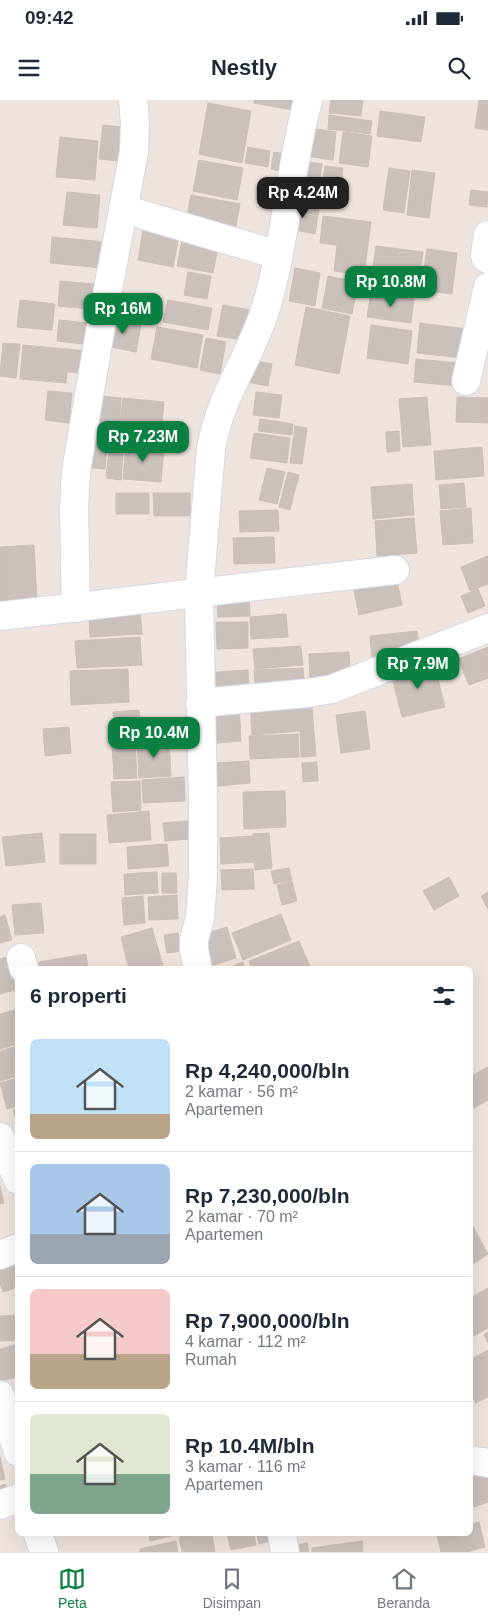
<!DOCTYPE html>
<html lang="id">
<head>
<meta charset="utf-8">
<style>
  body { margin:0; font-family:Helvetica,sans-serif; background:#f2f2f3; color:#1f2937; height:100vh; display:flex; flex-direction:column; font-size:19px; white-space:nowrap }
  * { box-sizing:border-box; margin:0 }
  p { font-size:16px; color:#747a83 }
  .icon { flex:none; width:28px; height:28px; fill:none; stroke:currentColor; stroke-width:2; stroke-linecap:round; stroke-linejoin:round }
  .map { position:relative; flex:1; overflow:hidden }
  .panel { position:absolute; left:15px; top:866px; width:458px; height:570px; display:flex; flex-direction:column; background:#fff; border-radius:8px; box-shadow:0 5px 20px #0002 }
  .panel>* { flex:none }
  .price { position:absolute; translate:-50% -42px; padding:0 11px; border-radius:10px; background:#0b8043; color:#fff; font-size:16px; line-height:32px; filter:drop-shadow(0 1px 2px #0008) }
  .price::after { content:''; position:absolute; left:50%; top:30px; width:15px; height:11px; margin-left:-8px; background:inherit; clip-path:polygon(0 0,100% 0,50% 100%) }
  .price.on { background:#222; color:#fff }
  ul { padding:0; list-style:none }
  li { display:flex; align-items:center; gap:15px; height:125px; padding:0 15px }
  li+li { border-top:1px solid #e0e1e3 }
  li span { display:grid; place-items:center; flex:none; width:140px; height:100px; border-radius:8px; color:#555 }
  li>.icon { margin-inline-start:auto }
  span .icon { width:60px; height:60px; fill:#fffc; stroke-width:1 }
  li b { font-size:21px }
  h2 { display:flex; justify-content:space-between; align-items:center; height:60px; padding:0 15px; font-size:21px }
  .status { display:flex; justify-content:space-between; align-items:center; height:35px; padding:0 25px; background:#fff; direction:ltr }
  .status svg { height:14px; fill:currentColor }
  header { display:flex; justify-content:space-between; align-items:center; height:65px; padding:0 15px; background:#fff; font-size:22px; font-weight:700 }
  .tabs { display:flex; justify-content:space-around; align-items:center; height:70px; border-top:1px solid #e0e1e3; background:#fff; font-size:14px; color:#747a83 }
  .tabs a { display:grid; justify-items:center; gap:2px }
  .tabs .on { color:#0b8043 }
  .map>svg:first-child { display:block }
</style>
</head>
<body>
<div class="status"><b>09:42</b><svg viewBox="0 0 49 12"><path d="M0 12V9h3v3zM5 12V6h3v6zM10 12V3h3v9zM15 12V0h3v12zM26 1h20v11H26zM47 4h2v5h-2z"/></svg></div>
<header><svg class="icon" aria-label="menu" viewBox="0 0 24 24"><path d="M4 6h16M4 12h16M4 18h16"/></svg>Nestly<svg class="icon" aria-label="search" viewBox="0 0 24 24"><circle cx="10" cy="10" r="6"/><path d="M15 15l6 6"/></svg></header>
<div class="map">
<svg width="488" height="1452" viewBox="0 0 488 1452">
  <rect width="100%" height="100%" fill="#efe4dd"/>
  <g fill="#cac1bc" stroke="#cbbfb6">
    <path d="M254,0H295L293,10L254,3Z"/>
    <path d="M331,0H363L361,16L329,13Z"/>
    <path d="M479,0H488V30L475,28Z"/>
    <path d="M208,3L251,11L242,63L199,54Z"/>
    <path d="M380,11L425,17L421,42L377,36Z"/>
    <path d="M329,15L372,21L370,34L328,29Z"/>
    <path d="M103,25L131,28L128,62L99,59Z"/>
    <path d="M309,28L336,32L333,60L305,56Z"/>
    <path d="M343,32L372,36L368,67L339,63Z"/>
    <path d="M60,37L98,41L95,80L56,77Z"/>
    <path d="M248,47L270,51L268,67L245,63Z"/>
    <path d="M274,52L290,55L287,73L271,69Z"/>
    <path d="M199,60L243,68L237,100L193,91Z"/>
    <path d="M301,61L322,64L316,101L296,98Z"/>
    <path d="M325,66L343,68L338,103L320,101Z"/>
    <path d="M389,68L410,71L404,113L383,110Z"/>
    <path d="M412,70L435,73L429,118L407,115Z"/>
    <path d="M471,90L488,92L487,107L469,105Z"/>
    <path d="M67,92L100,95L97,128L63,125Z"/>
    <path d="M191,95L240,104L235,131L186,122Z"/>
    <path d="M291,104L319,109L315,134L286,128Z"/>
    <path d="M323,116L371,122L364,175L334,171L337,145L320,143Z"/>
    <path d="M144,124L180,131L173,167L138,160Z"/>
    <path d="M183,135L219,142L213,173L177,166Z"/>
    <path d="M52,137L106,142L103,168L50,163Z"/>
    <path d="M376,146L423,152L416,196L370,190Z"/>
    <path d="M427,149L457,153L452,194L421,190Z"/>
    <path d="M295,168L320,173L315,206L289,201Z"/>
    <path d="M188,172L211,176L207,199L184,195Z"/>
    <path d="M328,176L358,182L352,214L322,208Z"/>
    <path d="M60,181L104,185L102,210L58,206Z"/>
    <path d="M371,192L414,198L411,223L367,217Z"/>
    <path d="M20,200L55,204L52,230L17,227Z"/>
    <path d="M168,200L212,208L208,230L163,222Z"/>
    <path d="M223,205L250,210L244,240L217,236Z"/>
    <path d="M306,207L350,216L339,274L295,265Z"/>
    <path d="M110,219L141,225L136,252L106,246Z"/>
    <path d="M59,220L97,224L94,245L57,241Z"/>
    <path d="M420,223L467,229L463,258L417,253Z"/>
    <path d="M371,225L412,231L408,264L367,258Z"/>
    <path d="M157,227L203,235L197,268L151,259Z"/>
    <path d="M206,238L226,242L220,274L200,270Z"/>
    <path d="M3,243L20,244L16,278L0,276Z"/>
    <path d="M23,245L88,251L86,273L67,272L66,283L20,279Z"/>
    <path d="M246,259L272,264L268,286L242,281Z"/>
    <path d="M416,259L460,263L459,286L414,282Z"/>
    <path d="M48,291L72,293L69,323L45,320Z"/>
    <path d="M256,292L282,295L279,318L253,315Z"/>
    <path d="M92,295L121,298L119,327L90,324Z"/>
    <path d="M427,297L431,345L403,347L399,299Z"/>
    <path d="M457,297L488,298V323L456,322Z"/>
    <path d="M123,298L164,302L160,343L118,339Z"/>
    <path d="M260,319L293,324L292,335L258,331Z"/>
    <path d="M295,326L307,328L302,364L290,363Z"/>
    <path d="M399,331L400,351L387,352L386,332Z"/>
    <path d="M254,333L290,338L287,363L250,358Z"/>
    <path d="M88,334L108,336L105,369L85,367Z"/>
    <path d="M110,341L124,342L121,380L106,378Z"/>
    <path d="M126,344L164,348L161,382L123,379Z"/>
    <path d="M482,347L484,376L436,380L434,351Z"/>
    <path d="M267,368L285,372L277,404L259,400Z"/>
    <path d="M288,372L299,375L290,410L279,407Z"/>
    <path d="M464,383L466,407L441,409L439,385Z"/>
    <path d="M412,384L414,415L373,419L371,387Z"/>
    <rect x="116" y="393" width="33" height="21"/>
    <path d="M153,393H190V416H154Z"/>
    <path d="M471,408L473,443L443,445L440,411Z"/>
    <path d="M278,410L279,431L240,432L239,411Z"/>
    <path d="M414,418L417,453L377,456L375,421Z"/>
    <path d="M274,437L275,463L234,464L233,438Z"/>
    <path d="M34,445L37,501L0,502V447Z"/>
    <path d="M488,456V484L470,491L461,467Z"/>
    <path d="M395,472L402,505L359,515L352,481Z"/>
    <path d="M478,489L485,506L468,513L461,496Z"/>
    <path d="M249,491L250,516L218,517L217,492Z"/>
    <path d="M140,510L142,534L90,537L89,514Z"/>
    <path d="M286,514L288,537L251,539L250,517Z"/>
    <path d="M216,522H248V548L217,549Z"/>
    <path d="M417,531L420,553L372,559L370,536Z"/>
    <path d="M140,537L142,565L77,568L75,541Z"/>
    <path d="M301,546L303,565L255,569L253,549Z"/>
    <path d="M488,547V578L469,585L458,559Z"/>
    <path d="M349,552L351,582L310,583L309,554Z"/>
    <path d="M434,563L445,607L402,617L391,573Z"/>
    <path d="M303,568L305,592L256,595L254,570Z"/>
    <path d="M128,569L129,602L71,605L70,571Z"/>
    <path d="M248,570L249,596L203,599L202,573Z"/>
    <path d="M311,597L316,656L301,657L300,631L252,635L250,601Z"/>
    <path d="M239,604L241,641L205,644L203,606Z"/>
    <path d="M139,610L141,640L115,642L113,612Z"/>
    <path d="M365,611L370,649L341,653L336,615Z"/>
    <path d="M69,627L71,653L45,656L43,629Z"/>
    <path d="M298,634L299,657L250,659L249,636Z"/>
    <path d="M169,640L171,676L139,678L137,642Z"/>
    <path d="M135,643L137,678L114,679L112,644Z"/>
    <path d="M249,661L250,683L218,686L216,663Z"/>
    <path d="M317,662L318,681L303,682L302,663Z"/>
    <path d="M184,677L185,701L143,703L142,680Z"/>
    <path d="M140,681L141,710L113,712L111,682Z"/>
    <path d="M285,691L286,727L244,729L243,692Z"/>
    <path d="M149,711L151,740L109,743L107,715Z"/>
    <path d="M188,721L190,739L165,741L163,723Z"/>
    <path d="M42,733L45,762L6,766L2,737Z"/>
    <path d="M269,733L272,768L255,770L254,762L221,764L220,738L253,736V734Z"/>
    <rect x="60" y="734" width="36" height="30"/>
    <path d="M167,744L169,766L128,769L127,747Z"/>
    <path d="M289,768L292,780L274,784L271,771Z"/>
    <path d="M253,769L254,789L222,790L221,770Z"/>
    <path d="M157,772L158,793L125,795L124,774Z"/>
    <path d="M162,773H176L177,793H162Z"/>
    <path d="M449,777L459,796L434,810L423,791Z"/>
    <path d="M292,781L297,801L282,805L277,785Z"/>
    <path d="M488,792V809L481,796Z"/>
    <path d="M177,795L178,819L149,820L148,797Z"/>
    <path d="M143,796L145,823L124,825L122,798Z"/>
    <path d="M41,803L44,833L15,835L12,805Z"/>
    <path d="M281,814L291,840L243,860L232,833Z"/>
    <path d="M5,815L12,840L0,843V817Z"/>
    <path d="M227,827L236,858L207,867L198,836Z"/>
    <path d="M152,828L163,866L152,869H129L121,837Z"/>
    <path d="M178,833L181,851L167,853L164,835Z"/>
    <path d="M299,841L311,869H252L249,861Z"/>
    <path d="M86,854L88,869H40L39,862Z"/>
    <path d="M10,856L18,882V889L0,894V859Z"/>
    <path d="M243,862L245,869H225Z"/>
    <path d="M18,909V944L0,949V914Z"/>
    <path d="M18,946V976L0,981V951Z"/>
    <path d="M488,967V1000L470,1010V977Z"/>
    <path d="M18,978V1006L7,1009L0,983Z"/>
    <path d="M18,1008V1025L13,1010Z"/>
    <path d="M0,1086L4,1103L0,1104Z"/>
    <path d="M470,1121L488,1154L470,1166Z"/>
    <path d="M18,1152V1187L3,1192L0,1183V1157Z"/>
    <path d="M488,1188V1228L472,1237L470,1233V1198Z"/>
    <path d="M18,1215V1240L0,1241V1216Z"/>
    <path d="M488,1232V1243L484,1234Z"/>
    <path d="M18,1244V1277L0,1281V1249Z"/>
    <path d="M488,1250V1297L476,1303L470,1293V1260Z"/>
    <path d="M0,1357L5,1379L0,1380Z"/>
    <path d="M488,1370V1402L474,1407L470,1393V1376Z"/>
    <path d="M5,1384L9,1396L0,1398V1386Z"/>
    <path d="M479,1422L485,1447L467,1452H441L437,1434H470V1425Z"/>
    <path d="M149,1434H180L150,1441Z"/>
    <path d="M195,1434H212L215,1452H182L179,1437Z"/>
    <path d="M227,1434H254L256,1445L231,1450Z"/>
    <path d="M257,1434H272L274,1440L259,1444Z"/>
    <path d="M176,1441L178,1452H140V1449Z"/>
    <path d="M362,1441L363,1452H312V1448Z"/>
    <path d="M307,1443L309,1452H294L293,1446Z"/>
  </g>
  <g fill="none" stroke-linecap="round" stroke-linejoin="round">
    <defs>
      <g id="minor">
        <path d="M123,109L278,155"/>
        <path d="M488,135L485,155L486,158L488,159"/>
        <path d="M466,281L488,187"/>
        <path d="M76,508L74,408L76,371L101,226L134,52L135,22L133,0"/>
        <path d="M0,516L395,470"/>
        <path d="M200,603L308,593L332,589L488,528"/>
        <path d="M21,858L24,869"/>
        <path d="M198,869L194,850V840L200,818L203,776V702L199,492L211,349C220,294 252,256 267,204C286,138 290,67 308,0"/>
        <path d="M0,1037L18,1080"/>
        <path d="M0,1155L18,1148"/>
        <path d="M0,1295L18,1352"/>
        <path d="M470,1360L488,1363"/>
        <path d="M0,1405L18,1398"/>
        <path d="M38,1434L44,1452"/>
        <path d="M282,1434L285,1452"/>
      </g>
    </defs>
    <use href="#minor" stroke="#d2d9e6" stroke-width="30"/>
    <use href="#minor" stroke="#fff" stroke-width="28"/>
  </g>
</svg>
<b class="price on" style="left:303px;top:119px">Rp 4.24M</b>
<b class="price" style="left:391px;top:208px">Rp 10.8M</b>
<b class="price" style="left:123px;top:235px">Rp 16M</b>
<b class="price" style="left:143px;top:363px">Rp 7.23M</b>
<b class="price" style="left:418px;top:590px">Rp 7.9M</b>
<b class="price" style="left:154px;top:659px">Rp 10.4M</b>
<section class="panel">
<h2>6 properti<svg class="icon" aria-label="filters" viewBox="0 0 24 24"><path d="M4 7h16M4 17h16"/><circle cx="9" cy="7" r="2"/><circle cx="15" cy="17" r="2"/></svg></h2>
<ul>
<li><span style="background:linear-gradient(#bfe0f5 75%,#b9a48a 0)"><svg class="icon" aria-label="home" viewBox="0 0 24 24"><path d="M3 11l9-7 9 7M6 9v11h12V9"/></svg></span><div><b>Rp 4,240,000/bln</b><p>2 kamar · 56 m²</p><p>Apartemen</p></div></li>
<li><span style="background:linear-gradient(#a9c7e8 70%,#9aa5b1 0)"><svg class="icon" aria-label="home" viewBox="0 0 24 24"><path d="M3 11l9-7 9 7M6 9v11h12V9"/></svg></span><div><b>Rp 7,230,000/bln</b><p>2 kamar · 70 m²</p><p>Apartemen</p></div></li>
<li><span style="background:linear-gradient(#f6c9c9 65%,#b9a48a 0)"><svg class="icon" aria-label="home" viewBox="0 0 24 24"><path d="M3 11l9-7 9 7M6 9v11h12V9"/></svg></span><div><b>Rp 7,900,000/bln</b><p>4 kamar · 112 m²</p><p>Rumah</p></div></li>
<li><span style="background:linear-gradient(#dfe7d0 60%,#7fa58c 0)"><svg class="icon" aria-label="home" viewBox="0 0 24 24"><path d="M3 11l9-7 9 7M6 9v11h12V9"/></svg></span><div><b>Rp 10.4M/bln</b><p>3 kamar · 116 m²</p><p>Apartemen</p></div></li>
</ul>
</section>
</div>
<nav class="tabs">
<a class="on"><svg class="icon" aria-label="map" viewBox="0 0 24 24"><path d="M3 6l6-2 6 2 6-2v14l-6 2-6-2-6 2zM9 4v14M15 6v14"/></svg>Peta</a>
<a><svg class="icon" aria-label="saved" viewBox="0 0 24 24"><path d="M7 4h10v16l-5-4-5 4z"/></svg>Disimpan</a>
<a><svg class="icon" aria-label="home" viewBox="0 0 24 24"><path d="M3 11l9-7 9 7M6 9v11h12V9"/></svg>Beranda</a>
</nav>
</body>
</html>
